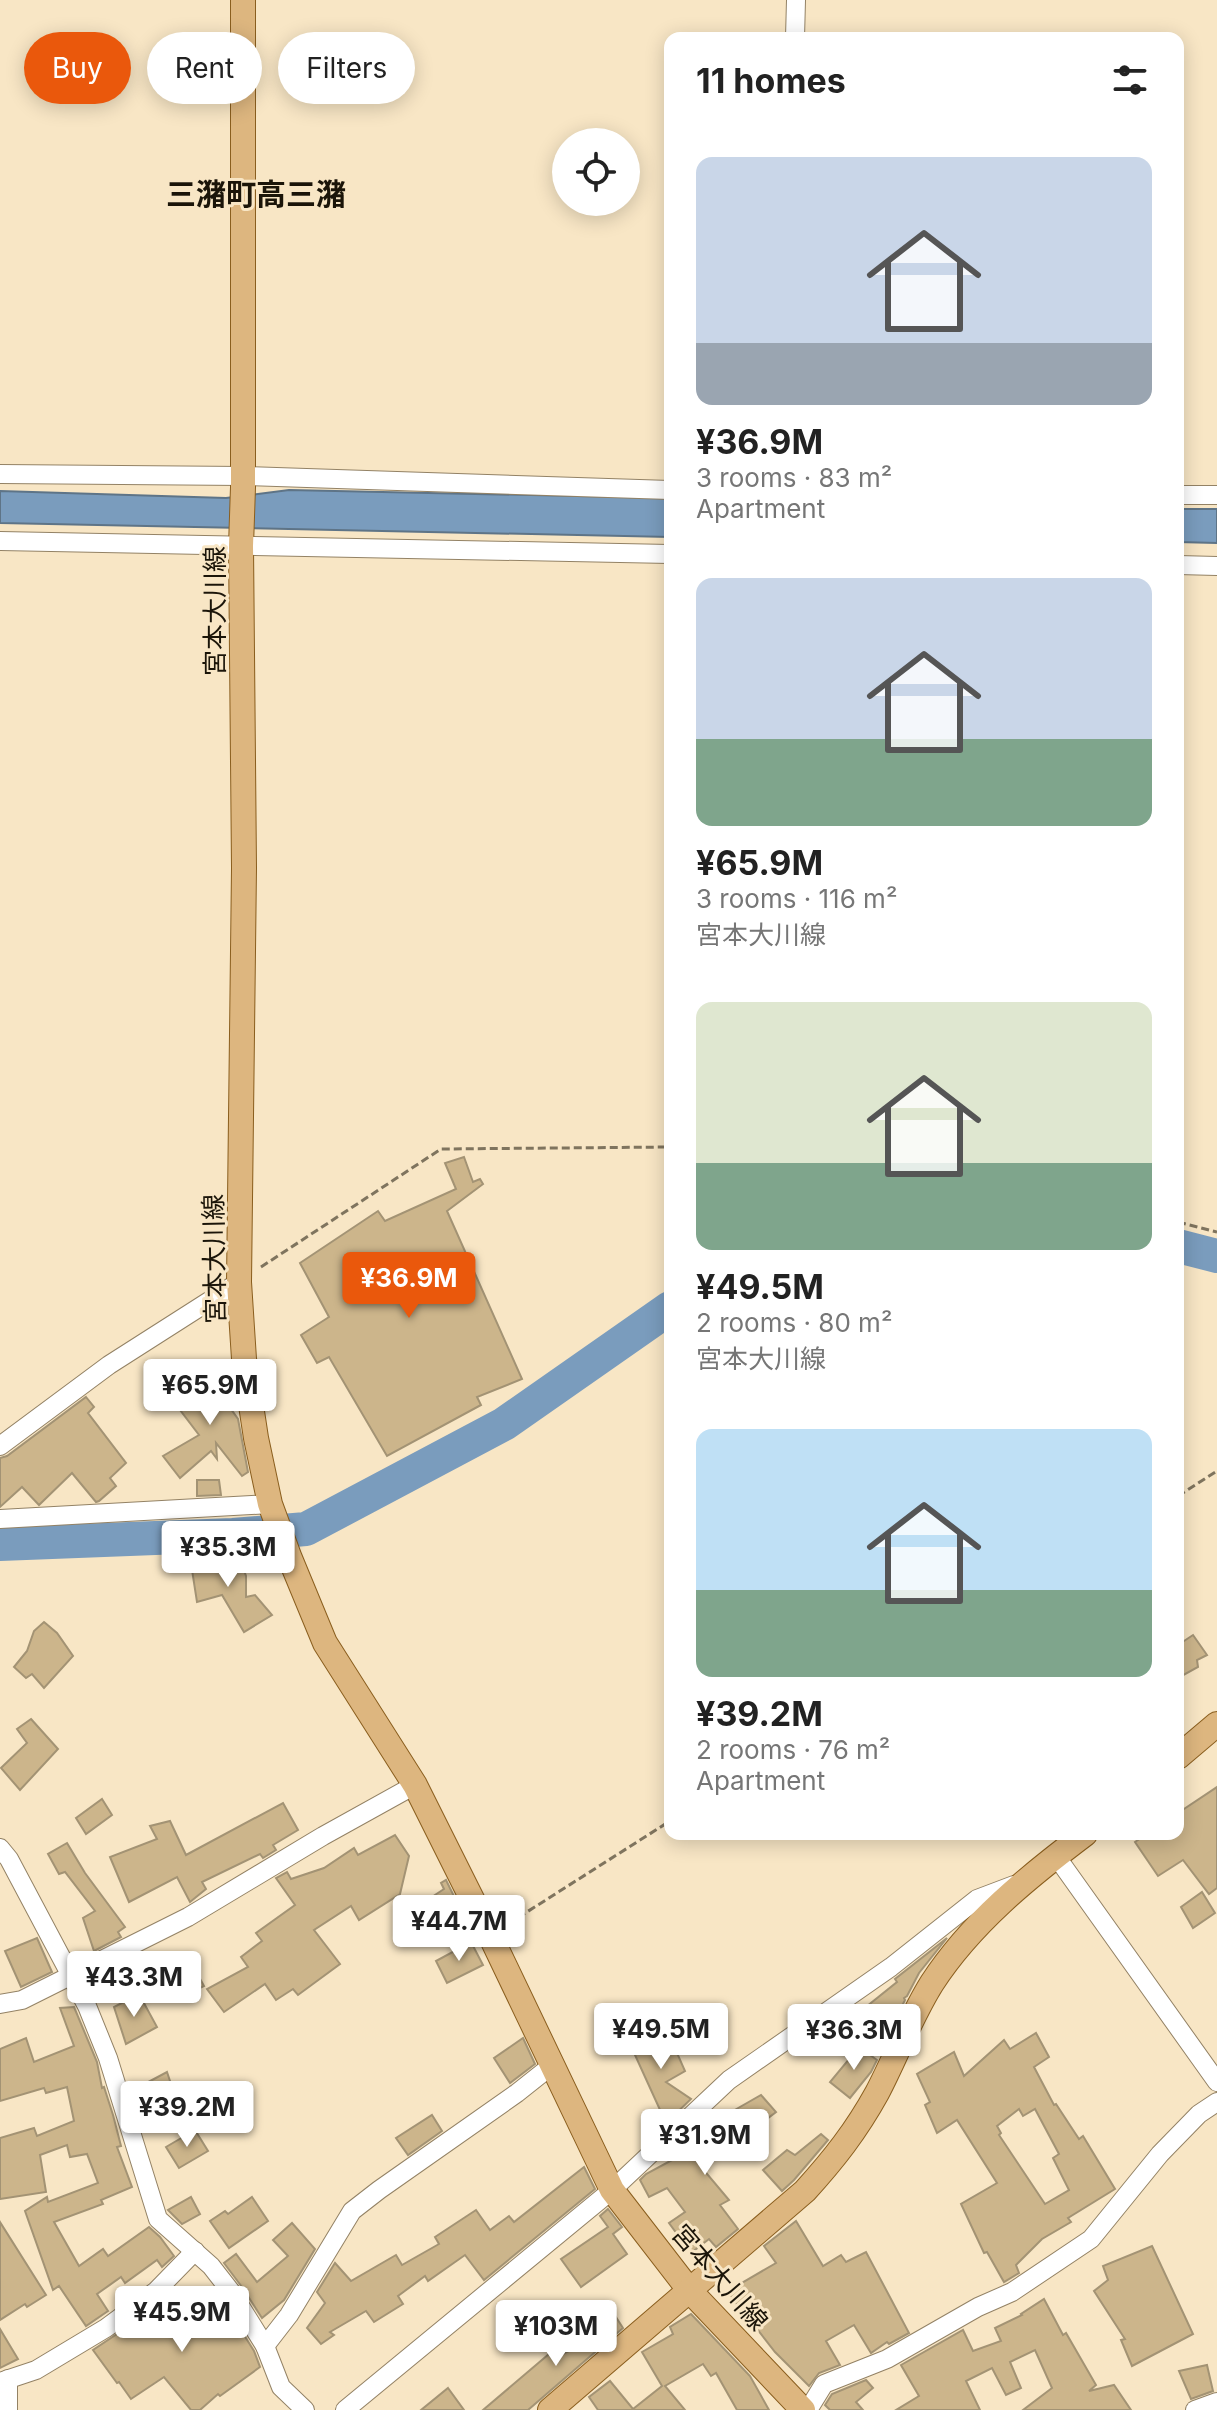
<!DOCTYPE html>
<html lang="en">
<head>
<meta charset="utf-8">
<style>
  body { margin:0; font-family:Inter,"Noto Sans JP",sans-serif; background:#f6f6f6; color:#222; height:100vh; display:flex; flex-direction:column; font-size:30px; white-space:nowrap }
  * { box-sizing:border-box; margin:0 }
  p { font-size:26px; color:#767676 }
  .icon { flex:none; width:44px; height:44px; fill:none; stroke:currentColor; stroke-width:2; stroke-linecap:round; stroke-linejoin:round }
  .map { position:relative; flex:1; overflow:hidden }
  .panel { position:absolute; left:664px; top:32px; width:520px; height:1808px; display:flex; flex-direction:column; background:#fff; border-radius:16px; box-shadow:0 4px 20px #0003 }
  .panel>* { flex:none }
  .top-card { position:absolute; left:24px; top:32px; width:520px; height:72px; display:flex; gap:16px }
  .controls { position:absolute; left:552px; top:128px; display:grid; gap:16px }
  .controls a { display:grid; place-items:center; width:88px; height:88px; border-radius:50%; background:#fff; box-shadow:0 4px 20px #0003; font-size:40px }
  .price { position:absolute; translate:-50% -68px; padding:0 18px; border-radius:8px; background:#fff; color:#222; font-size:26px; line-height:52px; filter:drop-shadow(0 2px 4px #0008) }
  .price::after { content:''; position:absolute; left:50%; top:48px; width:24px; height:18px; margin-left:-12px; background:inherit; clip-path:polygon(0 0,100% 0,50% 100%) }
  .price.active { background:#ea580c; color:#fff }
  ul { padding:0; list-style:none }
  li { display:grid; align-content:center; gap:16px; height:424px; padding:0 32px }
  li span { display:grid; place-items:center; height:248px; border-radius:16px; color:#555 }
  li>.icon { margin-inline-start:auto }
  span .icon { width:144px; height:144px; fill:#fffc; stroke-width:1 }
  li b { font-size:34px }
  h2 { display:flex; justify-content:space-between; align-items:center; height:96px; padding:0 32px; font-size:34px }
  .tag { padding:0 28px; border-radius:36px; background:#fff; box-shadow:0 4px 20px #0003; font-size:28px; line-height:72px }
  .tag.active { background:#ea580c; color:#fff }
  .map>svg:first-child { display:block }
</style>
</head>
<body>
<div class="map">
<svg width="1217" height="2410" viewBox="0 0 1217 2410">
  <rect width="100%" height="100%" fill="#f8e6c5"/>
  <g fill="#7a9cbd" stroke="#5e7487" stroke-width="2">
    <path d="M289,490L670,498V537L0,523V491L226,498Z"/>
    <path d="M1178,509H1217V543L1178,542Z"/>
  </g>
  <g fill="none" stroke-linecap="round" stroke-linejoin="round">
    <g stroke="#7a9cbd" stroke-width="34">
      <path d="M1178,1246L1217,1256"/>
      <path d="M0,1544L233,1535L306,1529L504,1424L670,1308"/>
    </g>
  </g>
  <g fill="#ccb58b" stroke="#a39374" stroke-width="2" fill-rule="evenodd">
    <path d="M464,1157L473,1182L480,1179L483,1184L447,1211L522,1379L477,1397L481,1405L387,1456L329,1357L317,1363L301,1335L329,1317L300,1263L378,1211L385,1221L456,1189L445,1163Z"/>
    <path d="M231,1370L235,1397L226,1402L238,1419L248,1472L242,1476L216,1443L217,1459L211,1451L180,1478L163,1456L199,1435L174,1402Z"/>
    <path d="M86,1397L94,1407L88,1413L126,1463L110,1478L116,1486L99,1501L96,1502L72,1473L39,1505L22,1487L0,1507V1458L7,1456Z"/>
    <path d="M197,1480H219L221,1495L197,1496Z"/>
    <path d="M207,1556L210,1564L240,1559L246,1576V1597L255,1595L272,1615L244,1632L222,1595L197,1602L190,1557Z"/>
    <path d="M44,1622L57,1633L73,1656L44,1688L32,1674L26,1678L14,1667L27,1651L34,1631Z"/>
    <path d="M1193,1635L1207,1655L1197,1660L1198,1667L1178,1678V1645Z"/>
    <path d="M31,1719L58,1749L20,1790L1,1768L27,1743L17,1729Z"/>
    <path d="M1217,1787V1888L1209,1894L1183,1860L1158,1876L1135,1842L1147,1834H1178V1813Z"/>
    <path d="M102,1799L112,1815L86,1834L76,1818Z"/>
    <path d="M283,1803L298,1830L273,1845L276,1850L263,1858L260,1854L202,1882L206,1889L190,1902L177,1877L129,1902L110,1857L157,1839L150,1826L170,1821L186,1855Z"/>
    <path d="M395,1835L409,1856L400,1894L359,1920L351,1906L314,1930L340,1964L298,1995L293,1989L276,2000L265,1984L224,2012L207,1989L248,1967L241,1957L262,1941L256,1933L295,1905L276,1878L287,1872L291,1879L324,1868L354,1848L358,1855Z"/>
    <path d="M67,1843L85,1873L125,1927L118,1932L121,1937L94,1951L83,1918L95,1911L65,1872L59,1874L48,1854Z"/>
    <path d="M446,1880L472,1933L467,1936L458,1917L419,1940L406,1914L444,1889L441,1883Z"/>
    <path d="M1202,1892L1215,1913L1193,1928L1181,1907Z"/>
    <path d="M37,1938L52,1972L21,1987L5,1951Z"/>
    <path d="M947,1938L919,1973L907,1996L904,1998L905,2000L892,2026L877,2040L879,2043L869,2054L845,2031L858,2018L856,2015L897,1982L895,1979Z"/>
    <path d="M471,1942L483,1965L447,1983L436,1961Z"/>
    <path d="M192,1964L204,1986L187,1994L174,1973Z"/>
    <path d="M139,1994L157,2027L126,2044L114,2007Z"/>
    <path d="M74,2007L97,2062L102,2088L104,2087L113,2115L121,2146L117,2147L132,2187L101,2200L103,2204L54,2222L79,2266L103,2249L108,2256L149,2227L160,2237L174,2256L162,2267L157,2260L125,2283L121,2277L97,2294L108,2311L86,2326L59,2286L53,2290L25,2211L47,2197L48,2202L98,2183L87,2154L70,2157L67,2145L40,2155L46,2192L0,2199V2138L34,2128L37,2136L74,2121L67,2087L46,2093L44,2088L0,2101V2049L26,2038L34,2062L74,2046L60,2008Z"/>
    <path d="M666,2028L685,2071L666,2082L691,2099L666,2123L630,2044Z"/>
    <path d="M1036,2033L1049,2057L1034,2067L1054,2105L1056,2104L1079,2139L1083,2136L1115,2189L1068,2218L1071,2222L1042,2239L1016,2265L1019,2273L1004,2282L987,2252L984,2253L961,2204L997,2183L957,2120L937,2133L925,2105L930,2102L917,2074L954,2052L964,2076L1004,2040L1010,2049ZM1019,2109L1023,2116L1035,2109L1059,2154L1053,2158L1069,2190L1045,2204L999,2135L1001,2133L997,2126Z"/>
    <path d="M523,2038L535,2064L510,2083L494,2058Z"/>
    <path d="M859,2047L877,2060L871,2072L850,2098L830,2082Z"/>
    <path d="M167,2072L178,2105L149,2115L137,2088Z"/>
    <path d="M761,2095L776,2112L741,2139L742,2142L702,2168L729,2200L720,2205L738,2229L716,2247L709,2239L691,2253L669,2223L685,2212L667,2188L649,2197L640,2180L646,2174L687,2152L684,2146L726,2115Z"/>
    <path d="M432,2115L442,2131L408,2155L396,2138Z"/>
    <path d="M195,2130L208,2151L179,2168L166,2147Z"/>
    <path d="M821,2134L828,2140L794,2180L782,2191L763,2170L787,2150L795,2155Z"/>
    <path d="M584,2167L595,2189L484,2280L465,2255L428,2281L425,2276L398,2296L403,2304L374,2322L366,2311L330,2332L334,2335L321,2344L307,2328L325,2303L317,2292L335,2263L351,2281L396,2255L402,2265L439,2244L435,2237L476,2210L490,2230L509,2216L514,2222Z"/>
    <path d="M191,2197L200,2214L182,2224L168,2210Z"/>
    <path d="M252,2197L268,2221L229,2248L210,2221L225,2211L228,2214Z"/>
    <path d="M608,2209L622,2227L613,2234L627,2254L581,2287L561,2259L608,2227L600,2216Z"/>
    <path d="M796,2221L823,2266L841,2255L846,2262L866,2252L909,2333L889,2344L887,2342L871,2353L854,2325L826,2341L840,2365L819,2373L809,2386L775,2352L750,2320L748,2321L728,2291L776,2263L764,2246Z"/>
    <path d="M0,2222L46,2295L27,2307L25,2304L0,2320Z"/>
    <path d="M292,2223L315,2249L284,2300L262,2318L242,2287L224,2263L236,2254L257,2282L288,2256L273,2240Z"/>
    <path d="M1152,2246L1193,2334L1132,2366L1121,2340L1125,2339L1094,2291L1108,2280L1103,2266Z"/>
    <path d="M172,2292L194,2319L222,2300L254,2351L260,2367L220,2396L218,2394L200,2410H191L164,2377L131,2399L119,2382L117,2383L93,2350L126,2328L130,2335L160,2314L155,2306Z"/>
    <path d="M1044,2299L1063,2335L1066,2333L1096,2385L1089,2391L1114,2385L1131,2410H1023L1052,2388L1035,2350L1010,2362L1021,2388L1006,2395L992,2368L966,2381L980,2410H896L919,2396L901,2365L963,2330L973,2351L1001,2341L995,2328L1022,2315L1021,2314Z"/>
    <path d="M614,2314L623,2328L528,2410H483L549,2354L553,2359L585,2343L576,2331L590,2322L592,2325Z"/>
    <path d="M691,2314L750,2376L769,2410H737L716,2373L711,2376L703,2364L665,2386L685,2410H598L589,2397L610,2381L633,2409L662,2386L642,2352L673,2334L670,2327Z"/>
    <path d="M0,2329L18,2359L0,2368Z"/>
    <path d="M1207,2365L1213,2391L1191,2399L1179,2371Z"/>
    <path d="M866,2380L873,2388L856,2402L863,2410H830L825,2405L832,2394Z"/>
    <path d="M448,2388L464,2410H421Z"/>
  </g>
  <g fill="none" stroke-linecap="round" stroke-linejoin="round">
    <defs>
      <g id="minor">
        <path d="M795,38L796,0"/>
        <path d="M0,474L243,476L670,490"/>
        <path d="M1178,495H1217"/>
        <path d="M0,541L670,554"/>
        <path d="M1178,565L1217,566"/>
        <path d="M0,1446L109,1365L239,1282"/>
        <path d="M0,1519L270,1504"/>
        <path d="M0,1848L9,1859L87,2006L108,2058L158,2219L211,2266L232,2293L265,2346L281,2387L305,2410"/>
        <path d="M1056,1856L1217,2082"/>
        <path d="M0,2004L22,2000L188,1917L323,1836L415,1785"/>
        <path d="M265,2346L289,2315L352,2211L379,2190L517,2093L551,2066"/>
        <path d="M0,2382L36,2370L106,2328L156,2291L195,2251"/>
        <path d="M8,2410V2379"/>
        <path d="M345,2410L612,2190L729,2080L891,1967L977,1899L1014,1885"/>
        <path d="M808,2410L824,2384L887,2359L978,2307L1012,2292L1091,2239L1160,2154L1199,2114L1217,2102"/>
        <path d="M1195,2410L1217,2402"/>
      </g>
      <g id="major">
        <path d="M243,0V487L241,546L244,868L239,1282L244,1359L256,1438L270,1504L289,1556L325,1643L415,1785L490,1935L612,2190L690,2291L803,2410"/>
        <path d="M1178,1757L1217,1724"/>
        <path d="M550,2410L805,2191C834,2159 856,2131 877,2093C896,2057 910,2018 932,1983C971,1923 1028,1877 1085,1834"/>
      </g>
    </defs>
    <use href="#minor" stroke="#938265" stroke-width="20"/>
    <use href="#major" stroke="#8a5e1e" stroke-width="26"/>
    <g stroke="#7f745e" stroke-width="3" stroke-dasharray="8 4" stroke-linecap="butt">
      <path d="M1178,1222L1217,1232"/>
      <path d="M261,1267L441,1149L670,1147"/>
      <path d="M1178,1496L1217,1471"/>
      <path d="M508,1924L670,1821"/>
    </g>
    <use href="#minor" stroke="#fff" stroke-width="18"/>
    <use href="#major" stroke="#ddb67f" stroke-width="24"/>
  </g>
  <g text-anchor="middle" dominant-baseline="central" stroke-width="6" stroke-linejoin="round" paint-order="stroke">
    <g font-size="26" fill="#1b1509" stroke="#f8e6c5">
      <text transform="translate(214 611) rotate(-90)">宮本大川線</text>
      <text transform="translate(214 1259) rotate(-91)">宮本大川線</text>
      <text transform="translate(720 2277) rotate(49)">宮本大川線</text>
    </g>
    <g font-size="30" font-weight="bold" fill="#1b1509" stroke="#f8e6c5">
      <text x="256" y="194">三潴町高三潴</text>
    </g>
  </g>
</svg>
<div class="controls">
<a><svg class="icon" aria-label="locate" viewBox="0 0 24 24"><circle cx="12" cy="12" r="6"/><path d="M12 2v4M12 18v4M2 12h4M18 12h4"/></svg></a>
</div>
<b class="price active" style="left:409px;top:1320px">¥36.9M</b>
<b class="price" style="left:210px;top:1427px">¥65.9M</b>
<b class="price" style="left:228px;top:1589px">¥35.3M</b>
<b class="price" style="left:459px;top:1963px">¥44.7M</b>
<b class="price" style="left:134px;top:2019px">¥43.3M</b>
<b class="price" style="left:661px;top:2071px">¥49.5M</b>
<b class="price" style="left:854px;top:2072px">¥36.3M</b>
<b class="price" style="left:187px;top:2149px">¥39.2M</b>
<b class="price" style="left:705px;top:2177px">¥31.9M</b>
<b class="price" style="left:182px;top:2354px">¥45.9M</b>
<b class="price" style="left:556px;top:2368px">¥103M</b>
<div class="top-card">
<a class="tag active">Buy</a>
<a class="tag">Rent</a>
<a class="tag">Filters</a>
</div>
<section class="panel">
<h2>11 homes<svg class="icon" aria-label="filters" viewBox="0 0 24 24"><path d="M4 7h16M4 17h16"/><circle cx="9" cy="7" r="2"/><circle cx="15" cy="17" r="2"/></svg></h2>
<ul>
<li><span style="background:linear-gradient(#c9d6e8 75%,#9aa5b1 0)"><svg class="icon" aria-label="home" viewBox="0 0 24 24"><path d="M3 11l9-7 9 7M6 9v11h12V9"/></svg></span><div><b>¥36.9M</b><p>3 rooms · 83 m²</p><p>Apartment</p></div></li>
<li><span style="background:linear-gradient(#c9d6e8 65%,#7fa58c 0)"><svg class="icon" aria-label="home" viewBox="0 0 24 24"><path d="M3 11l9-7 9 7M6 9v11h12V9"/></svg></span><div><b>¥65.9M</b><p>3 rooms · 116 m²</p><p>宮本大川線</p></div></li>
<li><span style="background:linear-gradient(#dfe7d0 65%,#7fa58c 0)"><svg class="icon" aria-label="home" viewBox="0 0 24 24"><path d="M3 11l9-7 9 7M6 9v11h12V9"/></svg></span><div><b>¥49.5M</b><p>2 rooms · 80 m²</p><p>宮本大川線</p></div></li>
<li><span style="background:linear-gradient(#bfe0f5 65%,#7fa58c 0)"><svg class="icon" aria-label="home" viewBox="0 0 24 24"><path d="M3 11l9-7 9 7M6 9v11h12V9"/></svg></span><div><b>¥39.2M</b><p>2 rooms · 76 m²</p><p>Apartment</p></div></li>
</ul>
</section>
</div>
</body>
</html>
